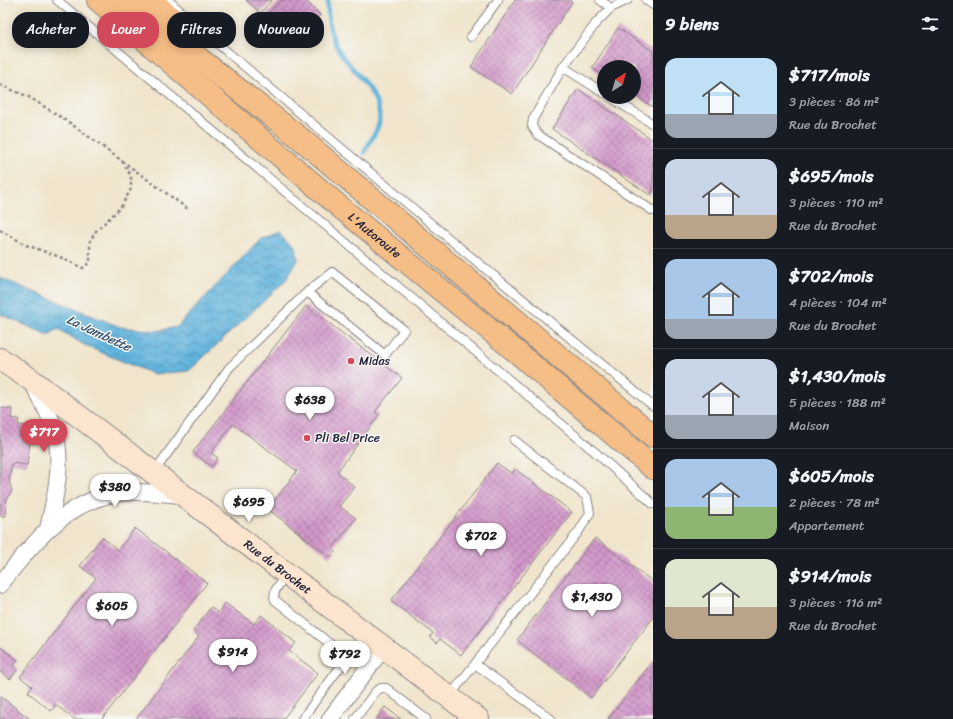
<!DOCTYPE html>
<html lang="fr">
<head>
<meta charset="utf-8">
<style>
  body { margin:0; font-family:Sriracha,sans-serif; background:#242831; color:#f1f3f6; height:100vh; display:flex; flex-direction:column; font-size:15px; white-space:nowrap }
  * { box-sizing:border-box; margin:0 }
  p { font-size:13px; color:#9ea1a6 }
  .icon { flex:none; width:22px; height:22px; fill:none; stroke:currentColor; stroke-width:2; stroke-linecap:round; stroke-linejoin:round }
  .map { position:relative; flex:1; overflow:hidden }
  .side { display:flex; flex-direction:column; background:#171b24; width:300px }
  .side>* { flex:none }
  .hud { position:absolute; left:12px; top:12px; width:380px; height:36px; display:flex; gap:8px }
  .needle { width:26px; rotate:37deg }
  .controls { position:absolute; left:597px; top:60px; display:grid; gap:8px }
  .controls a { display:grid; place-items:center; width:44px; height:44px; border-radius:50%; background:#171b24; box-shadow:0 2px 10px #0003; font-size:20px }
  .price { position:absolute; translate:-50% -34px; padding:0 9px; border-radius:14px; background:#fff; color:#222; font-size:13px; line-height:26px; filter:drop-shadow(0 1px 2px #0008) }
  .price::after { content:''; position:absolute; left:50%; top:24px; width:12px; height:9px; margin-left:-6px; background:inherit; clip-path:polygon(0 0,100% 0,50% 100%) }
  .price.selected { background:#d1495b; color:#fff }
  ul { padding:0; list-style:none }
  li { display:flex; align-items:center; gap:12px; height:100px; padding:0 12px }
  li+li { border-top:1px solid #363941 }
  li span { display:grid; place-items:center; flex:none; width:112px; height:80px; border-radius:12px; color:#555 }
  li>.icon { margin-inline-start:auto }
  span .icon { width:48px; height:48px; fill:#fffc; stroke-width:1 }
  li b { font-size:17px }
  h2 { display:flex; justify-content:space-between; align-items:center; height:48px; padding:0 12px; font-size:17px }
  .tag { padding:0 14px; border-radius:16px; background:#171b24; box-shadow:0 2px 10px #0003; font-size:14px; line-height:36px }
  .tag.selected { background:#d1495b; color:#fff }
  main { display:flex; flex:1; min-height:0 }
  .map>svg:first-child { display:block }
</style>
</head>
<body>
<main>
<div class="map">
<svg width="653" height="719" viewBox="0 0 653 719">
  <defs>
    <pattern id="water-waves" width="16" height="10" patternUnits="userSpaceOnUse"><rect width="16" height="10" fill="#60b3dc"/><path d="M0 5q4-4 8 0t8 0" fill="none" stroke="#4f91b4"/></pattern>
    <pattern id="building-cross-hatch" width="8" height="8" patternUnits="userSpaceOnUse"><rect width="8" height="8" fill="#d399ca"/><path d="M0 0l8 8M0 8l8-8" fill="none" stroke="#ab7ca5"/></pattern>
  </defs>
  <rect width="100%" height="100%" fill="#f6f6f2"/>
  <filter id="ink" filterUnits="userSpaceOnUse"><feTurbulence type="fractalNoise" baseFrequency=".025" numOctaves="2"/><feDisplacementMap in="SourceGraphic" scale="8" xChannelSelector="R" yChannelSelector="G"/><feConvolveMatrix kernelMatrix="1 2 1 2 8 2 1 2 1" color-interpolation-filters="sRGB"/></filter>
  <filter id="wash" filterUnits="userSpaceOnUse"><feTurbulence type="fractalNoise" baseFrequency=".012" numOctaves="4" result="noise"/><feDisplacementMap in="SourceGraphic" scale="16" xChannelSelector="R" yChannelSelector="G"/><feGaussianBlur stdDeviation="0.9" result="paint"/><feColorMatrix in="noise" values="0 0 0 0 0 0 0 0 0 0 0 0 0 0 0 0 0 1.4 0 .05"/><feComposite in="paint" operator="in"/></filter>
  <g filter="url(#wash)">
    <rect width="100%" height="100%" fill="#f0e5cc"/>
    <path fill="url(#water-waves)" stroke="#416a8c" d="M281,230L296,246L298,260L286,280L189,371L153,374L86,346L58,329L48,335L0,314V278L120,327L157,331L177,327L261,238Z"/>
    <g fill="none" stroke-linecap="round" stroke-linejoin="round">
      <path stroke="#60b3dc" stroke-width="4.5" d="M328,0C327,18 330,37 340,52C353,71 384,98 379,123C377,132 368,144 364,153"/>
    </g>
    <g id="blocks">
      <g fill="url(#building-cross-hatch)">
        <path d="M246,0H272L260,13Z"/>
        <path d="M281,0H305L320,15L292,43L265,16Z"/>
        <path d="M515,0H569L572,2L512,94L471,67Z"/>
        <path d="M618,28L653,51V107L634,95V67H604V76L592,68Z"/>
        <path d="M578,89L653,140V191L650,195L552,129Z"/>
        <path d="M306,306L402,378L375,412L379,415L337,472L355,487L339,506L356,518L332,549L335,552L330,557L268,509L297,471L233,424L211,453L218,458L212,467L193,452Z"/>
        <path d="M0,408L12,409L11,418L19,419L18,425L29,426L31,435L27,465L12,463L9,481L12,491L7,498L5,516H0Z"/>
        <path d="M497,463L512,474L515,469L572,512L461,655L440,639L437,643L430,637L433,633L391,601Z"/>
        <path d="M135,528L207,583L102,719H74L56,705L51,711L28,692L32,686L20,677L96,578L80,566L102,537L118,550Z"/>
        <path d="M595,538L653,582V618L591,698L517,640Z"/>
        <path d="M225,603L254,624L261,615L296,643L289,651L318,673L283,719H136L199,636L193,631L211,607L218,613Z"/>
        <path d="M0,647L18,660L13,666L18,669L10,679L0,671Z"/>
        <path d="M653,661V719H608Z"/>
        <path d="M0,696L30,719H0Z"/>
        <path d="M385,707L401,719H376Z"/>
      </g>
    </g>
  </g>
  <g filter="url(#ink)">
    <use href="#blocks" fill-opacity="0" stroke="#898484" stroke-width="1"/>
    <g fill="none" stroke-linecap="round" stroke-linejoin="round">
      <defs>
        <g id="service">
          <path d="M57,0L595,452L653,504"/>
          <path d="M168,0L206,34L459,247L653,406"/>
          <path d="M600,0L611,8"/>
          <path d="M628,0L611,8L597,22L563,67L533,119L532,126L537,134L653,211"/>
          <path d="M646,0L653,5"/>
          <path d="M471,37L498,0"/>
          <path d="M563,67L604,93"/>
          <path d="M610,97L653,124"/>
          <path d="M154,472L229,368L307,292L332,272L404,330L385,355L307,292"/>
          <path d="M288,574C282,581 271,591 275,600L344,655L346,659L302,719"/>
          <path d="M475,664L551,719"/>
          <path d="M449,697L579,531L590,513L587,497L514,440"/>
          <path d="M355,719L376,691L381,688H386L426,719"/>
        </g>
        <g id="minor">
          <path d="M33,384C39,396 47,409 52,423C65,458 56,494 48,529"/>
          <path d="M0,585C30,546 67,499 120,493C140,490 163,494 184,495"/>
          <path d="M330,719L383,648"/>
        </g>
        <g id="secondary">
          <path id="s1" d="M0,359L30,379L478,719"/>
        </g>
        <g id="motorway">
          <path id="s2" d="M98,0L340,207L513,349L653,468"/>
          <path d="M125,0L301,139L653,436"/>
          <path d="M151,0L182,28"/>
        </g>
      </defs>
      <use href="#service" stroke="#898484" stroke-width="10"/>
      <use href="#minor" stroke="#898484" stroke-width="18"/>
      <use href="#secondary" stroke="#898484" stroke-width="24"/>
      <use href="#motorway" stroke="#898484" stroke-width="24"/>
      <g stroke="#898484" stroke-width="2.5" stroke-dasharray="3 3" stroke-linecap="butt">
        <path d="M0,85L29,97L70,123L188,209"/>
        <path d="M0,230L26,245L60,257L83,268L90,262V241L96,231L121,207L131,189V176L122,161"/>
      </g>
      <use href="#service" stroke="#fff" stroke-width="8"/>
      <use href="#minor" stroke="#fff" stroke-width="16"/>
      <use href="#secondary" stroke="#fbe5cf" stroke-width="22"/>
      <use href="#motorway" stroke="#f6be87" stroke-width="22"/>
    </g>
  </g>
  <g fill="#d1495b" stroke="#f6f6f2" stroke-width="1.5">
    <circle cx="351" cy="361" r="4"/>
    <circle cx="307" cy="438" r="4"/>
  </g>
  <g text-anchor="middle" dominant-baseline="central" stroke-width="3" stroke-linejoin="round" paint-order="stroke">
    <g font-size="12" fill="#22223b" stroke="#f6f6f2">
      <text stroke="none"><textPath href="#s2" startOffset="363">L'Autoroute</textPath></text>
      <text stroke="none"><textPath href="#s1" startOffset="347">Rue du Brochet</textPath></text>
    </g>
    <g font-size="12" fill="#22223b" stroke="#f6f6f2" text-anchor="start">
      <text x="359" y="361">Midas</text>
      <text x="315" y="438">Pli Bel Price</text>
    </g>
    <g font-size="13" font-style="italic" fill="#385573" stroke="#f6f6f2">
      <text transform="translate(99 333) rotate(25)">La Jambette</text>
    </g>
  </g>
</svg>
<div class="controls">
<a><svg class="needle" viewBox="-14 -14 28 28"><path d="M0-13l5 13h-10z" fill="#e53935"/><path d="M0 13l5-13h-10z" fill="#9ea1a6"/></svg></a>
</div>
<b class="price" style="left:310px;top:421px">$638</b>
<b class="price selected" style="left:44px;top:453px">$717</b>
<b class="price" style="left:115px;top:508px">$380</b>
<b class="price" style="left:249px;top:523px">$695</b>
<b class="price" style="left:481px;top:557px">$702</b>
<b class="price" style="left:592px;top:618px">$1,430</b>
<b class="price" style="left:112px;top:627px">$605</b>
<b class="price" style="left:233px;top:673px">$914</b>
<b class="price" style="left:345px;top:675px">$792</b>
<div class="hud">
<a class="tag">Acheter</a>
<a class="tag selected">Louer</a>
<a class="tag">Filtres</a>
<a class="tag">Nouveau</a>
</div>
</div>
<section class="side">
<h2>9 biens<svg class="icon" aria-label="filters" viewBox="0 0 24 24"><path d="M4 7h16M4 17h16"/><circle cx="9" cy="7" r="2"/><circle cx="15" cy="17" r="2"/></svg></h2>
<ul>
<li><span style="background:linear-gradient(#bfe0f5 70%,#9aa5b1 0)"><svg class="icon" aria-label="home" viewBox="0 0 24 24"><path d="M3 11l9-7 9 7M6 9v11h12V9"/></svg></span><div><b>$717/mois</b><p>3 pièces · 86 m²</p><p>Rue du Brochet</p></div></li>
<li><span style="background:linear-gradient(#c9d6e8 70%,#b9a48a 0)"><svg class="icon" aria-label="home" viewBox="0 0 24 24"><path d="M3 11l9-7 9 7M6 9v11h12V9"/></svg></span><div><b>$695/mois</b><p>3 pièces · 110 m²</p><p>Rue du Brochet</p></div></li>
<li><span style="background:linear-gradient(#a9c7e8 75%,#9aa5b1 0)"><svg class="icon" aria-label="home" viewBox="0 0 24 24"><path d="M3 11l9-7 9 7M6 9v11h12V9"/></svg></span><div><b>$702/mois</b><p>4 pièces · 104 m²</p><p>Rue du Brochet</p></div></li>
<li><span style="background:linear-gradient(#c9d6e8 70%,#9aa5b1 0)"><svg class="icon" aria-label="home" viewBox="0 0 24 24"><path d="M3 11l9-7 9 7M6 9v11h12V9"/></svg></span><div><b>$1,430/mois</b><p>5 pièces · 188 m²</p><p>Maison</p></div></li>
<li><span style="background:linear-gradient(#a9c7e8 60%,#8fb573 0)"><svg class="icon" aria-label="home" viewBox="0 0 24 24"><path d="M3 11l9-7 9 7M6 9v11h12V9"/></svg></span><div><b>$605/mois</b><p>2 pièces · 78 m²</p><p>Appartement</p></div></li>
<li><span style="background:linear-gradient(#dfe7d0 60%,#b9a48a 0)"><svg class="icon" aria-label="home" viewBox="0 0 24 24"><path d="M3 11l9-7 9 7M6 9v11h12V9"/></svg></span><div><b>$914/mois</b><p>3 pièces · 116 m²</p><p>Rue du Brochet</p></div></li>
</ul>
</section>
</main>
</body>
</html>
